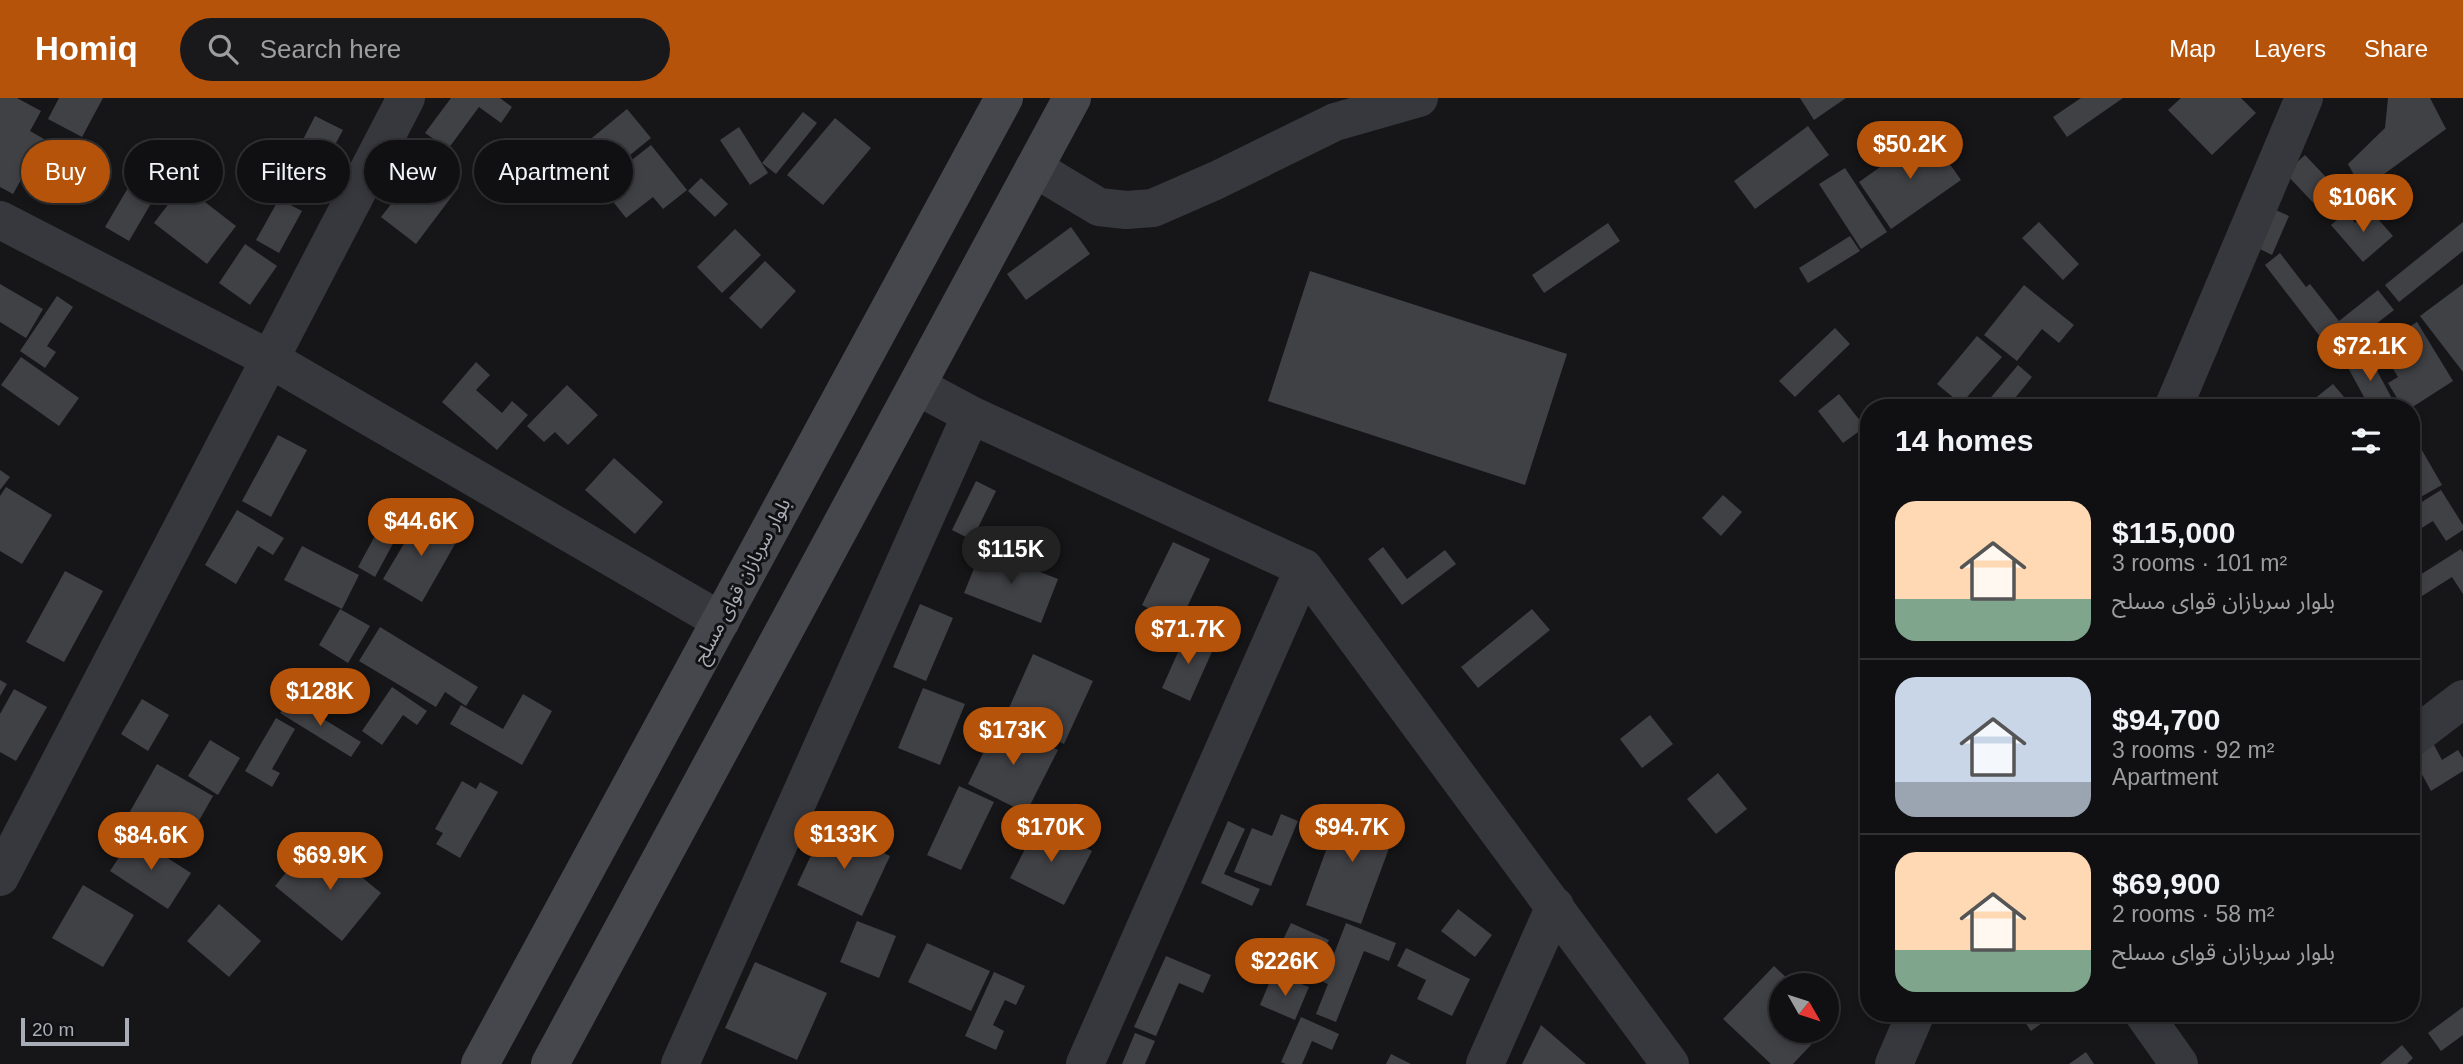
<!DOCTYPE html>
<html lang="en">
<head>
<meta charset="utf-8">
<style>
  body { margin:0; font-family:Helvetica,"Noto Sans Arabic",sans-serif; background:#19191b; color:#f1f3f6; height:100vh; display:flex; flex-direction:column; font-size:26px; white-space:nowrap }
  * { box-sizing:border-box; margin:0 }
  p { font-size:23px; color:#9c9d9f }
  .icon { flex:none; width:38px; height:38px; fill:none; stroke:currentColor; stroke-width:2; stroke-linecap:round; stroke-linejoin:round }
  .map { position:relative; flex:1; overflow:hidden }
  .panel { position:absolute; left:1860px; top:301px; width:560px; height:623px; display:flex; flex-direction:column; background:#101012; border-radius:28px; box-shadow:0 4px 10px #0003,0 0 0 2px #303032 }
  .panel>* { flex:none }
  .guide { position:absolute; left:21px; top:42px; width:665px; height:63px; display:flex; gap:14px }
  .needle { width:46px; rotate:129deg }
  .fabs { position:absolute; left:1769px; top:875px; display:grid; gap:14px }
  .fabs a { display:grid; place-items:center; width:70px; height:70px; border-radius:50%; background:#101012; box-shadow:0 4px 10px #0003,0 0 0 2px #303032; font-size:35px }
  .scale { position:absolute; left:21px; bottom:18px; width:108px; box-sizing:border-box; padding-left:7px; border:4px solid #a8adb8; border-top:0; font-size:19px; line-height:24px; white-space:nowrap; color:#a8adb8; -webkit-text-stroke:5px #111113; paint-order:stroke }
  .price { position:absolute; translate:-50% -60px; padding:0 16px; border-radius:24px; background:#b45309; color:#fff; font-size:23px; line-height:46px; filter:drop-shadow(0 2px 4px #0008) }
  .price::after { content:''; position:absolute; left:50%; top:42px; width:21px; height:16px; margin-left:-10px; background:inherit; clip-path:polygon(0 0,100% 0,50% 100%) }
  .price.active { background:#222; color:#fff }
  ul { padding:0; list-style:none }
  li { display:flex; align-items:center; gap:21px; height:175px; padding:0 35px }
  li+li { border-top:2px solid #303032 }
  li span { display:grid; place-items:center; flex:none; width:196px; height:140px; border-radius:21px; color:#555 }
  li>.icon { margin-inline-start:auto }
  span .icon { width:84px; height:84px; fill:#fffc; stroke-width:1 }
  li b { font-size:30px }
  h2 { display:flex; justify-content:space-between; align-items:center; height:84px; padding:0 35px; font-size:30px }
  .chip { padding:0 24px; border-radius:32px; background:#101012; box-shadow:0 4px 10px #0003,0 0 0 2px #303032; font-size:24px; line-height:63px }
  .chip.active { background:#b45309; color:#fff }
  header { display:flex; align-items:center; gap:42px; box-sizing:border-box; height:98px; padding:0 35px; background:#b45309; color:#fff }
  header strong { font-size:33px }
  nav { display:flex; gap:38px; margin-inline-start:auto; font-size:24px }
  .search { width:490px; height:63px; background:#19191b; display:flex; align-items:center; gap:18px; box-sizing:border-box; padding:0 24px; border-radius:38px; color:#9c9d9f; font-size:26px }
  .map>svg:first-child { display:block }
</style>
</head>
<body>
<header>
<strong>Homiq</strong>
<div class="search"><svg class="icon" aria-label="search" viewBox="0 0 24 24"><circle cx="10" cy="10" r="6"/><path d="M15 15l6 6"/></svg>Search here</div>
<nav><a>Map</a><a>Layers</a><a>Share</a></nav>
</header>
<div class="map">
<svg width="2463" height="966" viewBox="0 0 2463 966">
  <rect width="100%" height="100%" fill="#161618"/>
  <g fill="#404145">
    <path d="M0,0H17L41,13L30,33L44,41L13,96L0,89Z"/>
    <path d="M59,0H103L82,39L48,21Z"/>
    <path d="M451,0H500L512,9L501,25L479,9L448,51L425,35Z"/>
    <path d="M1800,0H1846L1814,22Z"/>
    <path d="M2081,0H2123L2067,39L2053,19Z"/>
    <path d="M2181,0H2241L2256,15L2212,57L2168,12Z"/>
    <path d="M2388,0H2430L2446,31L2362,92L2348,66L2385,30Z"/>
    <path d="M627,11L651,40L593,87L570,58Z"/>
    <path d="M803,14L817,25L776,76L762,65Z"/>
    <path d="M315,18L343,32L306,101L280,87Z"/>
    <path d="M835,20L871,50L823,107L787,77Z"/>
    <path d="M1808,28L1829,57L1755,111L1734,83Z"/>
    <path d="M739,29L768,75L750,87L720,42Z"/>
    <path d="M1928,35L1961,82L1891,131L1859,84Z"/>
    <path d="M651,47L687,92L663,111L653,99L626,120L600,87Z"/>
    <path d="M2305,57L2342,96L2322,114L2285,75Z"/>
    <path d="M425,63L459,89L416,146L381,119Z"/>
    <path d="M142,66L166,80L129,143L105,129Z"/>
    <path d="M1845,70L1887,134L1861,151L1819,86Z"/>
    <path d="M701,80L728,106L715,119L688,93Z"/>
    <path d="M183,87L236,128L207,166L154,125Z"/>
    <path d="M279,101L302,113L279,155L256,142Z"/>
    <path d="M2271,110L2289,118L2272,157L2254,148Z"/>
    <path d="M2370,112L2393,138L2363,164L2331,127L2347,114L2355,125Z"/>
    <path d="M2039,124L2079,166L2063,182L2022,140Z"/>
    <path d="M2463,124V153L2399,204L2385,187Z"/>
    <path d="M1608,125L1620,143L1544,195L1532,177Z"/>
    <path d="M1071,129L1090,156L1026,202L1007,176Z"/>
    <path d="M735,131L761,157L722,195L697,169Z"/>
    <path d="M1850,138L1860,153L1808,185L1799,170Z"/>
    <path d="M245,146L277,168L250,207L219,185Z"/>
    <path d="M2280,155L2306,189L2310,186L2339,223L2378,192L2394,212L2335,258L2265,167Z"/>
    <path d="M765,163L796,193L761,231L729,200Z"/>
    <path d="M1310,173L1567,256L1525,387L1268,303Z"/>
    <path d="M0,186L43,211L26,240L0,224Z"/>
    <path d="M2463,186V274L2420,218Z"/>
    <path d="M2024,187L2074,227L2059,245L2042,231L2017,263L1984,237Z"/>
    <path d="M57,198L73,209L47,248L56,254L45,270L20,253Z"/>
    <path d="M2417,224L2453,283L2411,310H2403L2388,285L2398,279L2379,248Z"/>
    <path d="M1835,230L1850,246L1795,299L1779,283Z"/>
    <path d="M1977,238L2002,259L1961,306L1937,286Z"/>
    <path d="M2367,254L2397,310H2370L2346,266Z"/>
    <path d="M21,259L79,300L59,328L1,287Z"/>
    <path d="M476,264L490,277L476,292L502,315L512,303L528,317L497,352L442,304Z"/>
    <path d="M2018,267L2032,279L2007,310H1982Z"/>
    <path d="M2333,286L2344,299L2330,310H2303Z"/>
    <path d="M567,287L598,317L568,347L555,334L544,344L527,328Z"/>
    <path d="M1839,296L1865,329L1843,345L1818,313Z"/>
    <path d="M2412,335L2442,387L2417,401L2412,391Z"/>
    <path d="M278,337L307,352L271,419L242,403Z"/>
    <path d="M614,360L663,404L635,436L585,392Z"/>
    <path d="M0,372L10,379L0,392Z"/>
    <path d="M976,383L996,393L972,442L952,432Z"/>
    <path d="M6,389L52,417L22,466L0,453V398Z"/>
    <path d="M2441,392L2463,427V432L2446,443L2433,423L2412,436V410Z"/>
    <path d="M1723,397L1742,414L1721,438L1702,420Z"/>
    <path d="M393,405L410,414L375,479L358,469Z"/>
    <path d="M237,412L284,440L273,457L258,448L236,486L205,467Z"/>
    <path d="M421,417L459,439L422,504L383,481Z"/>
    <path d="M1173,444L1210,461L1179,526L1142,507Z"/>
    <path d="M302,448L359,477L342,511L284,482Z"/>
    <path d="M1383,449L1407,481L1445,452L1456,466L1402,507L1368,461Z"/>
    <path d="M982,451L1058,481L1041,525L964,495Z"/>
    <path d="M2461,451L2463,455V496L2452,479L2422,498L2412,482Z"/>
    <path d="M65,473L103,493L64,564L26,544Z"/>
    <path d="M920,506L953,520L926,583L893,569Z"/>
    <path d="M340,511L370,528L348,565L319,547Z"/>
    <path d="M1532,511L1550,532L1478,590L1461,569Z"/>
    <path d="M380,529L478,589L466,608L445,594L436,609L359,563Z"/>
    <path d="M1187,534L1215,547L1190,603L1162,590Z"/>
    <path d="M1033,556L1093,583L1064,646L1005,619Z"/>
    <path d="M0,582L7,586L0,598Z"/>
    <path d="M392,589L427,613L417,627L403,617L382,647L362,633Z"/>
    <path d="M923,590L965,606L940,667L898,650Z"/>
    <path d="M14,591L47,609L16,663L0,654V616Z"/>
    <path d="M523,596L552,613L522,667L450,626L461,607L503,631Z"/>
    <path d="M289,600L361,644L351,659L280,615Z"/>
    <path d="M142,601L169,617L148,653L121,636Z"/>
    <path d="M1650,617L1673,646L1642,670L1620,641Z"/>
    <path d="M276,620L295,631L272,671L280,675L272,689L245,673Z"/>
    <path d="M999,623L1058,652L1026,715L968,686Z"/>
    <path d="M210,642L240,660L218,697L188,678Z"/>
    <path d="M2433,645L2442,662L2458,652L2463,660V673L2431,693L2412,658Z"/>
    <path d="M157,666L213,698L180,756L124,724Z"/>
    <path d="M1718,675L1747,711L1716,736L1687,701Z"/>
    <path d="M462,683L476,691L480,684L498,694L460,760L436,746L443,735L435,731Z"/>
    <path d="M959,688L994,704L961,772L927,757Z"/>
    <path d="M1343,706L1398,726L1361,826L1306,807Z"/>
    <path d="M1281,716L1298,723L1271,788L1234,774L1252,730L1272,738Z"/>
    <path d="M1228,723L1245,731L1224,776L1260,791L1252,808L1201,785Z"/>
    <path d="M1038,726L1092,753L1064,807L1010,780Z"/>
    <path d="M825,728L890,758L862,818L797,787Z"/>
    <path d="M133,738L191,775L168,811L110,773Z"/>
    <path d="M324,748L381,795L342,843L275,788L293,766L302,774Z"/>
    <path d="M83,787L134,817L103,869L52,840Z"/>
    <path d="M219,806L261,843L229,879L187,843Z"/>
    <path d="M1458,811L1492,837L1475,859L1441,833Z"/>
    <path d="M857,823L896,838L879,880L840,864Z"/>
    <path d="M1291,825L1329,842L1311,881L1273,863Z"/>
    <path d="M1346,825L1396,845L1389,863L1364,853L1336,924L1316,916L1328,886L1323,884Z"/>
    <path d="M927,845L990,873L971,913L908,884Z"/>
    <path d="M1406,850L1470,881L1452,918L1417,901L1426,882L1397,868Z"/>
    <path d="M1166,858L1211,877L1203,895L1179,885L1156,938L1134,929Z"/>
    <path d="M755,864L827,895L797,962L725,930Z"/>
    <path d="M1774,868L1794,887H1782V933H1824L1793,966H1771L1723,921Z"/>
    <path d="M994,874L1025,888L1016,907L1005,902L993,927L1004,933L996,952L965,938Z"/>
    <path d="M1288,881L1309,889L1295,922L1260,907L1270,883L1285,889Z"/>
    <path d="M2463,909V937L2441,953L2428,935Z"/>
    <path d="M2019,915H2056L2031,933Z"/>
    <path d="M1301,919L1339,936L1332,952L1312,943L1302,966H1286L1281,964Z"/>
    <path d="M1541,927L1586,966H1522Z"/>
    <path d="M1135,935L1155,943L1145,966H1122Z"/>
    <path d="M2402,947L2413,960L2407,966H2380Z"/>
    <path d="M2086,954L2094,966H2069Z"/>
    <path d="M1391,956L1411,966H1386Z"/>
  </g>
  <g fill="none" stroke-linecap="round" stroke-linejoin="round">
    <g stroke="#37383d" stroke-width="38">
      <path d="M1034,70L1099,109L1126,112L1153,110L1217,82L1335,24L1419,0"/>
      <path d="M0,122L270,261L721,523"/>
      <path d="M917,288L971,317L1304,470L1670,966"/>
      <path d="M2173,310L2304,0"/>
      <path d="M2412,640L2463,601"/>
      <path d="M0,779L406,0"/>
      <path d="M2143,915L2179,966"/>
      <path d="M680,966L971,317"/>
      <path d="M1085,966L1304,470"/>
      <path d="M1485,966L1555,808"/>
      <path d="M1894,966L1916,915"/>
    </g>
    <g stroke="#45474d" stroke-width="38">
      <path d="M480,966L1004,0"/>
      <path d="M550,966L1072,0"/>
    </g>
  </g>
  <g text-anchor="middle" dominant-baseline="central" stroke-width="6" stroke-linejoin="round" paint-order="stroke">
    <g font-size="19" fill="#a8adb8" stroke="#111113">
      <text transform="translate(742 483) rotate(-62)">بلوار سربازان قوای مسلح</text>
    </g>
  </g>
</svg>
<div class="fabs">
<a><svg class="needle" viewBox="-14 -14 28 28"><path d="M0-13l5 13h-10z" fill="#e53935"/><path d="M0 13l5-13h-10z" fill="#9c9d9f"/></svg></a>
</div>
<div class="scale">20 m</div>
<b class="price" style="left:1910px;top:83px">$50.2K</b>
<b class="price" style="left:2363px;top:136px">$106K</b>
<b class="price" style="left:2370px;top:285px">$72.1K</b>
<b class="price" style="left:421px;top:460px">$44.6K</b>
<b class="price active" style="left:1011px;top:488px">$115K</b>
<b class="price" style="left:1188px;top:568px">$71.7K</b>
<b class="price" style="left:320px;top:630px">$128K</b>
<b class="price" style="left:1013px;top:669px">$173K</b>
<b class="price" style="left:1051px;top:766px">$170K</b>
<b class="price" style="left:1352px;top:766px">$94.7K</b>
<b class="price" style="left:844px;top:773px">$133K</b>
<b class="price" style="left:151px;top:774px">$84.6K</b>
<b class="price" style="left:330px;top:794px">$69.9K</b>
<b class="price" style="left:1285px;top:900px">$226K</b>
<div class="guide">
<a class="chip active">Buy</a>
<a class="chip">Rent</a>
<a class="chip">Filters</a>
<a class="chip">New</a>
<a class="chip">Apartment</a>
</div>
<section class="panel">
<h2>14 homes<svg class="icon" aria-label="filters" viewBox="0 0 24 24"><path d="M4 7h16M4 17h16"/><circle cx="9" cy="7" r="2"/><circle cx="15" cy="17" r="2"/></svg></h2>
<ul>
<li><span style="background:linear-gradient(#ffd9b3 70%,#7fa58c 0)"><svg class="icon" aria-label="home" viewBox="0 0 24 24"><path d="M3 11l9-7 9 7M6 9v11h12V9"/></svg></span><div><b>$115,000</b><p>3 rooms · 101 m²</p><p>بلوار سربازان قوای مسلح</p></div></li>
<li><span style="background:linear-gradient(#c9d6e8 75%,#9aa5b1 0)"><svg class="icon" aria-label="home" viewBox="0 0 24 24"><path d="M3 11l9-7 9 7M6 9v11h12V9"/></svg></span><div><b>$94,700</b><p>3 rooms · 92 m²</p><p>Apartment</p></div></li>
<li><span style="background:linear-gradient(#ffd9b3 70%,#7fa58c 0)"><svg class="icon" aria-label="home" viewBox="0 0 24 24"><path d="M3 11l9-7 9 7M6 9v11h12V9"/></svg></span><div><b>$69,900</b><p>2 rooms · 58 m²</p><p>بلوار سربازان قوای مسلح</p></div></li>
</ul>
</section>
</div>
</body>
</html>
